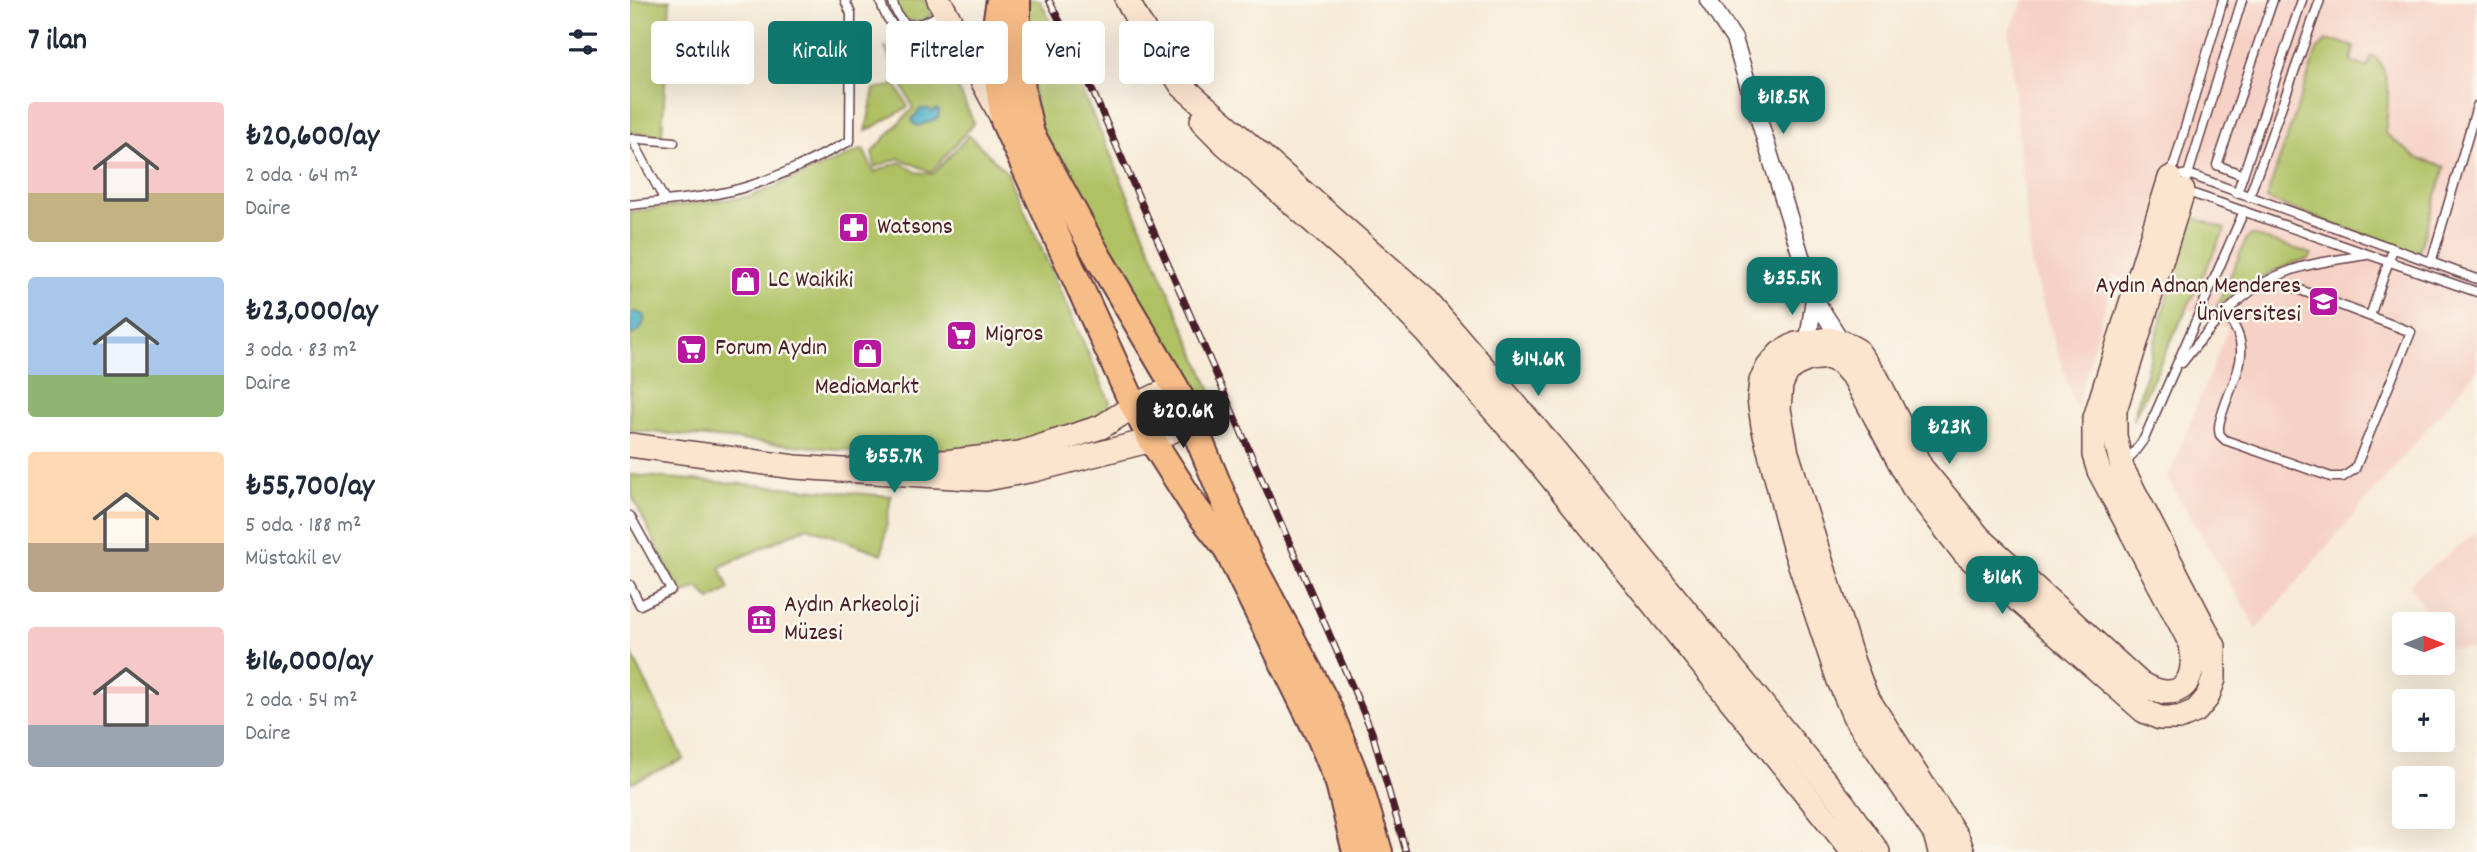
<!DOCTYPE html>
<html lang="tr">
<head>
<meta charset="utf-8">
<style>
  body { margin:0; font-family:Dekko,sans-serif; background:#f6f6f7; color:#1f2937; height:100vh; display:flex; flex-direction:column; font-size:26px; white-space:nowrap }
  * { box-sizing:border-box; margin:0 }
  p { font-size:23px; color:#747a83 }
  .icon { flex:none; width:38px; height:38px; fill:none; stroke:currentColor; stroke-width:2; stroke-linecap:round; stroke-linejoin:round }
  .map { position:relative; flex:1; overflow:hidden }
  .sheet { display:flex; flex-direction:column; background:#fff; width:630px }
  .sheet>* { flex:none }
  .banner { position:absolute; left:21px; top:21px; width:665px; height:63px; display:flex; gap:14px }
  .needle { width:46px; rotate:90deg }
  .controls { position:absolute; left:1762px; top:612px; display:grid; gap:14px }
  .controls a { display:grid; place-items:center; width:63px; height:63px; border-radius:7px; background:#fff; box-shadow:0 7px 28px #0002; font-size:35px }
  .price { position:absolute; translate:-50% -60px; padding:0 16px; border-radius:14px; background:#0f766e; color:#fff; font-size:23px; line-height:46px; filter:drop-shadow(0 2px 4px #0008) }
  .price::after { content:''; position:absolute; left:50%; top:42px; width:21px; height:16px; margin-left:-10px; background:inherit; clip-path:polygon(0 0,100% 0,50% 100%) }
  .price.current { background:#222; color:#fff }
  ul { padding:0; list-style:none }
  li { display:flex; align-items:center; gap:21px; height:175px; padding:0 28px }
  li span { display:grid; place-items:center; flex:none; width:196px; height:140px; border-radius:7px; color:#555 }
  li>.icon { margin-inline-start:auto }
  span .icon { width:84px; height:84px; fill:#fffc; stroke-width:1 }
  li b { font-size:30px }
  h2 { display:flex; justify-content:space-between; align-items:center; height:84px; padding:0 28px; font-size:30px }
  .pill { padding:0 24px; border-radius:7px; background:#fff; box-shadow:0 7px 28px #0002; font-size:24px; line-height:63px }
  .pill.current { background:#0f766e; color:#fff }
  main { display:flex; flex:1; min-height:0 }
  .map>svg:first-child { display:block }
</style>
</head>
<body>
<main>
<section class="sheet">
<h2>7 ilan<svg class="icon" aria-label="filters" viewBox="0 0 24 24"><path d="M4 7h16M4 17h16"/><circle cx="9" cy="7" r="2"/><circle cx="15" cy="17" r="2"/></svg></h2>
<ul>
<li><span style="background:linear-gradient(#f6c9c9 65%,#c2b280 0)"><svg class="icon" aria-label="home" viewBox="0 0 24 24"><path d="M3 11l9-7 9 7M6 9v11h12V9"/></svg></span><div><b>₺20,600/ay</b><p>2 oda · 64 m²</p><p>Daire</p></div></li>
<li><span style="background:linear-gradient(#a9c7e8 70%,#8fb573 0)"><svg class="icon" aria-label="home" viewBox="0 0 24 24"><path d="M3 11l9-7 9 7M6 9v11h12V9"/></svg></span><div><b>₺23,000/ay</b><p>3 oda · 83 m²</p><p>Daire</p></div></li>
<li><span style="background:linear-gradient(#ffd9b3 65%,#b9a48a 0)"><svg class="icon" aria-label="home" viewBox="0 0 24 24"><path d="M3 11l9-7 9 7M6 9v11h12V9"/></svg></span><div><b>₺55,700/ay</b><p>5 oda · 188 m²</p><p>Müstakil ev</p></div></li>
<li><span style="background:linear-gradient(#f6c9c9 70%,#9aa5b1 0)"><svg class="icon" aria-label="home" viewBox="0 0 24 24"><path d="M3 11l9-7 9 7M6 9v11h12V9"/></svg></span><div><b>₺16,000/ay</b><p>2 oda · 54 m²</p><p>Daire</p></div></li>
</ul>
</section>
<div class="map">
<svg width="1847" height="852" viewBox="0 0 1847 852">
  <rect width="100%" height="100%" fill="#fbf7ec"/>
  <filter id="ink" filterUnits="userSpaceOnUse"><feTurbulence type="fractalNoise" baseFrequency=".0143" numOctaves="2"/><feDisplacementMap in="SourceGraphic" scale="14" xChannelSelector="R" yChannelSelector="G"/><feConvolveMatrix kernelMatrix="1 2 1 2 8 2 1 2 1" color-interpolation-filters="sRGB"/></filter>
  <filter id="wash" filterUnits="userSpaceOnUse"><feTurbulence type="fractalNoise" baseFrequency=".00686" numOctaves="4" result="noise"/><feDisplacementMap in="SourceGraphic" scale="28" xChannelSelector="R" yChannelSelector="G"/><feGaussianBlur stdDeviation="1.57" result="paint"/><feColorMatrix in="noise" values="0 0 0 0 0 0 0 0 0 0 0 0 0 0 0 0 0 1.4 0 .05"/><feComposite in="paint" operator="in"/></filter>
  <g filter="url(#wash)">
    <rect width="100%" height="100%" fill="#f7ebd8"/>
    <g fill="#f6d1c5">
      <path d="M1394,0H1847V370L1627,629L1538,479L1598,328L1484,274L1446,410L1401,264L1379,32Z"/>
      <path d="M1847,532V649L1818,648L1813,641V625H1804L1779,584Z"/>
    </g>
    <g fill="#afc164" stroke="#7c7048" stroke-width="2">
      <path d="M0,0H40L32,135L0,133Z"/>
      <path d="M265,0H295L302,15L290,22L272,20Z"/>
      <path d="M393,0H410L479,151L593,419L577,426L409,124L403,93L407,66L401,47Z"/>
      <path d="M301,25L310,42L307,44L290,35V32Z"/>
      <path d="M1696,41H1707L1724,47L1721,61L1737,68L1742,55C1764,72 1758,109 1755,133L1787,158L1815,167L1788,255L1636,199L1687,50Z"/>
      <path d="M255,48L327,86L344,123L301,172L269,158L245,167L242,152L283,108Z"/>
      <path d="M266,85L278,107L236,131L244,89Z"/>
      <path d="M339,135L378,174L480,402L478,412L371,452H239L0,430V212L122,196L233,149L244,172L270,162L286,172L303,174Z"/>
      <path d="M1560,216L1595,229L1503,420V419Z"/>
      <path d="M1622,235L1682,254L1679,259C1643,267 1614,285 1586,309L1617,238Z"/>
      <path d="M0,475L261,496L252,554L177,527L90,567L99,589L80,600L68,587L51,595L0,492Z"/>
      <path d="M0,651L54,759L0,783Z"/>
    </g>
    <g fill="#47afc7" stroke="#486779" stroke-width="2">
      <path d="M291,109H299L303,112L306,109L309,111L308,118L288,126L284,124L282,119Z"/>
      <path d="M7,312L15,316C13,326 11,333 0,335V313Z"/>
    </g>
  </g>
  <g filter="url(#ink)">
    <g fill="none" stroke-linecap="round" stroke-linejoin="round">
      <defs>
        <g id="lane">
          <path d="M250,0C252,7 255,15 259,20C272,39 316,60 338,59"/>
          <path d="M262,0C272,35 286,27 313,13"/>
          <path d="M0,138L44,142"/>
          <path d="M2,139L35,201"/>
          <path d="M1541,175L1593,0"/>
          <path d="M1613,175L1587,165L1643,0"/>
          <path d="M1543,177L1558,174L1847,279"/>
          <path d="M1557,178L1612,0"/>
          <path d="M1555,191L1847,292"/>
          <path d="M1607,193L1672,0"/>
          <path d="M1619,197L1690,0"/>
          <path d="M0,205C40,200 83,198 122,185C156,174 188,157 220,141L221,14L215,0"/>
          <path d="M1801,263L1847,106"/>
          <path d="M1596,314C1624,349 1607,370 1594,408C1591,418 1587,426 1590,435L1595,440L1701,477H1713L1725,469L1781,332L1665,288"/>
          <path d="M1740,316L1763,249"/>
          <path d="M1552,363C1578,330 1608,293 1647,276C1675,263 1706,260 1736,255"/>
          <path d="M1496,463L1514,439L1614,211"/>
          <path d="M0,516L41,590L10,605L0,585"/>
        </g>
        <g id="street">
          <path d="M1078,0L1104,39L1184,298L1212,342"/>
          <path d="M1178,341L1184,298"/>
        </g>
        <g id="secondary">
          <path d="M309,0L370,114"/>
          <path d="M497,0L510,24L552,86L795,299L926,452L1213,803L1248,852"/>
          <path d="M572,121L595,144L722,256L798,334L911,465L1223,852"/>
          <path d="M0,445L165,467L356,479L404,470L522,440L542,431L560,418"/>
          <path d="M292,461L315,462L390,453L471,427L504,406L545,387"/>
          <path d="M1310,852L1305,834L1224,716L1209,681L1164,547L1133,426L1129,399L1131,381L1138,367L1150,353L1166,344L1198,339L1212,342L1227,350L1247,378L1291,467L1350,538L1510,683C1548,705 1568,685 1561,644L1469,471L1464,455V421L1540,178"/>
          <path d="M1333,852L1328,839L1236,696L1223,662L1157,453L1149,409L1151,385L1157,372L1165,365L1179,359L1198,357L1211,363L1225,379L1283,487L1334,553L1514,711L1530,718H1549L1566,711L1577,698L1584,679V646L1492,468L1485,436V410L1553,191"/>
        </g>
        <g id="primary">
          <path d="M370,0L363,43L374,121L504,406L522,440L566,509L596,547L691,739L709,783L726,852"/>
          <path d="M387,0V43L393,99L401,134L467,255L545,387L560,418L618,557L697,705L731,791L749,852"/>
        </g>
      </defs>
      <use href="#lane" stroke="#643e45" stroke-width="11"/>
      <use href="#street" stroke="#643e45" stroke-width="19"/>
      <use href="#secondary" stroke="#643e45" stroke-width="26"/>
      <use href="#primary" stroke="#643e45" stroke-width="30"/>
      <use href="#lane" stroke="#fff" stroke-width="8"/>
      <use href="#street" stroke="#fff" stroke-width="16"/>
      <use href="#secondary" stroke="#fce5cf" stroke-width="23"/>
      <use href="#primary" stroke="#f7bd88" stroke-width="26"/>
      <defs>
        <path id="rail" d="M419,0L446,53L742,732L776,852"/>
      </defs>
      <use href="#rail" stroke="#4a1f2b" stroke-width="7"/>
      <use href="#rail" stroke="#fbf7ec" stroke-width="4.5" stroke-dasharray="13" stroke-linecap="butt"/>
    </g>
  </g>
  <defs>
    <symbol id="pharmacy-square" viewBox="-11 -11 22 22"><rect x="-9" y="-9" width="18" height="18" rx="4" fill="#b5179e" stroke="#fbf7ec"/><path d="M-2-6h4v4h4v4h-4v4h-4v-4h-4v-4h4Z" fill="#fff"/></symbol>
    <symbol id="shop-square" viewBox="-11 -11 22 22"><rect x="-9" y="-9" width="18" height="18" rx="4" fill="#b5179e" stroke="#fbf7ec"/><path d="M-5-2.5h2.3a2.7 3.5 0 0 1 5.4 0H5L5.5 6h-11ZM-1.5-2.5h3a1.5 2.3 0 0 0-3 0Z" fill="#fff"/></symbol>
    <symbol id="university-square" viewBox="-11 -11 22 22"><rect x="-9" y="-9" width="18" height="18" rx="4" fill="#b5179e" stroke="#fbf7ec"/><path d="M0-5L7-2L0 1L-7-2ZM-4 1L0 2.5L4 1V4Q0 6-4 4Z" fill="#fff"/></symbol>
    <symbol id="supermarket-square" viewBox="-11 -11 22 22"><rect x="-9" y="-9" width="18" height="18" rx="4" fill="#b5179e" stroke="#fbf7ec"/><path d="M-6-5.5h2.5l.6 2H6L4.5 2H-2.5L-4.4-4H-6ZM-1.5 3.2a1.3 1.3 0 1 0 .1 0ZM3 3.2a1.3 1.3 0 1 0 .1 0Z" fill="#fff"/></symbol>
    <symbol id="museum-square" viewBox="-11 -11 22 22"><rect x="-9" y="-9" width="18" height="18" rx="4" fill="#b5179e" stroke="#fbf7ec"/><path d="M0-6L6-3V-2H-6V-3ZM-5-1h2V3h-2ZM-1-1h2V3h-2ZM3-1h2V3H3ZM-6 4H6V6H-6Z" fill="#fff"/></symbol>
  </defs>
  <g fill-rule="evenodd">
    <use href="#pharmacy-square" x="206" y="210" width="35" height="35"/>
    <use href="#shop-square" x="98" y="264" width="35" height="35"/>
    <use href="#university-square" x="1676" y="284" width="35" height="35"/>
    <use href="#supermarket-square" x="314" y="318" width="35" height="35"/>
    <use href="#supermarket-square" x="44" y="332" width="35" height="35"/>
    <use href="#shop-square" x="220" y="336" width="35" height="35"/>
    <use href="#museum-square" x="114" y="602" width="35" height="35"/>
  </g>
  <g text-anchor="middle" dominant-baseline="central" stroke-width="5" stroke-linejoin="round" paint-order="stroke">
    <g font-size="24" fill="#4a1f2b" stroke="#fbf7ec" text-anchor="start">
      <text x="247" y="228">Watsons</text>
      <text x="138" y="281">LC Waikiki</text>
      <text x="1671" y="287" text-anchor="end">Aydın Adnan Menderes<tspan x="1671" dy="28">Üniversitesi</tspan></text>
      <text x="355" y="335">Migros</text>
      <text x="85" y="349">Forum Aydın</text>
      <text x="237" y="388" text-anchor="middle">MediaMarkt</text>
      <text x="154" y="606">Aydın Arkeoloji<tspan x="154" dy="28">Müzesi</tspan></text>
    </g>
  </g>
</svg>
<div class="controls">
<a><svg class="needle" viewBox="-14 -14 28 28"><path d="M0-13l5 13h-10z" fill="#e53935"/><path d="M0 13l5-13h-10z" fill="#747a83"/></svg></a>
<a>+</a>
<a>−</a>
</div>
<b class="price" style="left:1153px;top:136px">₺18.5K</b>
<b class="price" style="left:1162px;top:317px">₺35.5K</b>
<b class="price" style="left:908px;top:398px">₺14.6K</b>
<b class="price current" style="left:553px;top:450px">₺20.6K</b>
<b class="price" style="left:1319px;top:466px">₺23K</b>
<b class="price" style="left:264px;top:495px">₺55.7K</b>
<b class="price" style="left:1372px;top:616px">₺16K</b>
<div class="banner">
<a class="pill">Satılık</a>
<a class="pill current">Kiralık</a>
<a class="pill">Filtreler</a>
<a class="pill">Yeni</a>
<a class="pill">Daire</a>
</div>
</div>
</main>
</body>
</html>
